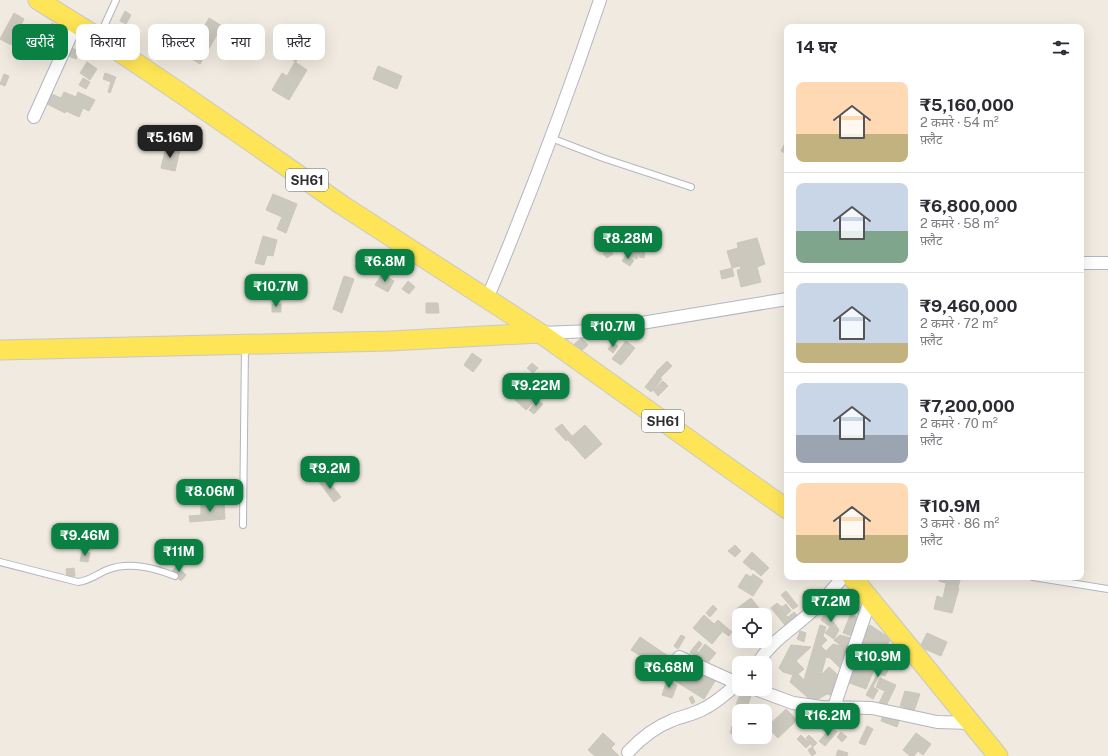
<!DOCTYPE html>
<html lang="hi">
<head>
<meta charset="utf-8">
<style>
  body { margin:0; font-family:"Public Sans","Noto Sans Devanagari",sans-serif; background:#f2f2f3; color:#2b2b33; height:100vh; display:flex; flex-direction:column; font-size:15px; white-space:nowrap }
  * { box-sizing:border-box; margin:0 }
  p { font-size:13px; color:#7c7c81 }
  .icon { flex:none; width:22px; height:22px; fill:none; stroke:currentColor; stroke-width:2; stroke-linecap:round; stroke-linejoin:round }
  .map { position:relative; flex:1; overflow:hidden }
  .drawer { position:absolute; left:784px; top:24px; width:300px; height:556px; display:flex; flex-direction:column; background:#fff; border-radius:8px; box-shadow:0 4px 16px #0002 }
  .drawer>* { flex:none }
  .top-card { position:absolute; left:12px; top:24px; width:380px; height:36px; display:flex; gap:8px }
  .tools { position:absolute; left:732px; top:608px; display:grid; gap:8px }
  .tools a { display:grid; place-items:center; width:40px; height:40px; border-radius:8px; background:#fff; box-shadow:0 4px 16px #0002; font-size:20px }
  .price { position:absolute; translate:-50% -34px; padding:0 9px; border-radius:8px; background:#0b8043; color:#fff; font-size:13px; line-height:26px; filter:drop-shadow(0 1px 2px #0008) }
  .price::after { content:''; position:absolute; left:50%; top:24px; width:12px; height:9px; margin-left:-6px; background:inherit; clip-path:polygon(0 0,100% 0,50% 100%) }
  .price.selected { background:#222; color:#fff }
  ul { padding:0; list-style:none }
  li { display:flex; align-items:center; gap:12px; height:100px; padding:0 12px }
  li+li { border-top:1px solid #e1e1e2 }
  li span { display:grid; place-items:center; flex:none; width:112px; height:80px; border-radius:8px; color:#555 }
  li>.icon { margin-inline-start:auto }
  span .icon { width:48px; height:48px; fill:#fffc; stroke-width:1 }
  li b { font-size:17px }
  h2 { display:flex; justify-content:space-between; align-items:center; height:48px; padding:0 12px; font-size:17px }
  .pill { padding:0 14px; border-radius:8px; background:#fff; box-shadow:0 4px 16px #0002; font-size:14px; line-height:36px }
  .pill.selected { background:#0b8043; color:#fff }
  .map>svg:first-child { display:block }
</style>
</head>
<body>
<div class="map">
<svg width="1108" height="756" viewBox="0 0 1108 756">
  <rect width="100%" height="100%" fill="#f0eae0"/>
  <g fill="#cbc8be" stroke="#ccc7b9">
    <path d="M125,11L131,15L126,24L120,21Z"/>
    <path d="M14,13L24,19L11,45L0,39Z"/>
    <path d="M209,18L222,26L200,64L187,56Z"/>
    <path d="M52,23L58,27L53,35L47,32Z"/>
    <path d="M29,35L37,38L33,48L25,45Z"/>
    <path d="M18,36L25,40L21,47L14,43Z"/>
    <path d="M44,38L51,41L45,54L38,50Z"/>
    <path d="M69,47L79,51L76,59L66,55Z"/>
    <path d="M291,50L300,55L296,62L287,56Z"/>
    <path d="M49,51L57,55L54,60L47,56Z"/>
    <path d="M87,62L97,69L90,80L80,73Z"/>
    <path d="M295,62L307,70L289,100L272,90L282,73L287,76Z"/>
    <path d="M378,66L402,76L397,89L373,79Z"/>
    <path d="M105,73L116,77L110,93L108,92L111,82L103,79Z"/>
    <path d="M4,74L9,76L5,86L0,84Z"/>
    <path d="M83,78L90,82L86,89L79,85Z"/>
    <path d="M47,92L61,98L64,92L76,97L78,92L95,100L89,111L83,108L79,117L66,111L65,113L43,102Z"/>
    <path d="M151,127L160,131L158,136L149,133Z"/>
    <path d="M151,134L163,139L159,147L147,142Z"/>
    <path d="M786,141H787V154L781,151Z"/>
    <path d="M166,147L180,150L175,171L161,168Z"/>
    <path d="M273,194L297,204L286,233L277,229L282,217L266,210Z"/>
    <path d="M263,236L277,240L273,256L267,255L264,265L255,263Z"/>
    <path d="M757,238L765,264L757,267L761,282L741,287L737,270L741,269L740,266L732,268L727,251L738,248L737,243Z"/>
    <path d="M609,249L613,254L607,258L603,254Z"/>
    <path d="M632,249L639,251L637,259L629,256Z"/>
    <path d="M640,250L645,251L644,258L639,257Z"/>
    <path d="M380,255L388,262L383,268L375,260Z"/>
    <path d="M626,255L634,260L630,266L622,261Z"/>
    <path d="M732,268L734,276L722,279L720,271Z"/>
    <path d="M382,274L394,281L388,292L375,285Z"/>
    <path d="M344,276L354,279L342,313L333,309Z"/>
    <path d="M408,281L415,287L409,294L402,289Z"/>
    <path d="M426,303H438L439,313H426Z"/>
    <rect x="272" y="304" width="9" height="8"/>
    <path d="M581,338L588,345L578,354L571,347Z"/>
    <path d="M626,341L635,348L621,365L612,359Z"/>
    <path d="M613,343L618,346L613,353L608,349Z"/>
    <path d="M472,353L482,360L473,372L464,365Z"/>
    <path d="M667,361L672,366L661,377L656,372Z"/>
    <path d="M532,363L538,368L533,373L527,368Z"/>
    <path d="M656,373L662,379L651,392L645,387Z"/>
    <path d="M540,377L546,382L540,391L533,386Z"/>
    <path d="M512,380L535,401L526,410L513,398L511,399L502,391Z"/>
    <path d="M663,381L668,386L658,396L653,390Z"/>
    <path d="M537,400L543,404L534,414L529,410Z"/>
    <path d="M562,424L572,436L566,441L555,429Z"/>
    <path d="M585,425L602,444L585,459L568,440Z"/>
    <path d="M325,477L341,497L334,502L319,482Z"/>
    <path d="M224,502L225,519L190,522L189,516L201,515V504Z"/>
    <path d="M735,545L741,551L735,557L728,551Z"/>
    <path d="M82,552L90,553L88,562L80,561Z"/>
    <path d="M752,552L769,568L761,576L753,569L752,570L743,562Z"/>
    <path d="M177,566L186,575L181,581L171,572Z"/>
    <path d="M74,568L75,576L67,577L66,569Z"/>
    <path d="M746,574L751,577L753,574L763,581L753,596L738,587Z"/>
    <path d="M940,577H961L958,587L939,581Z"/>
    <path d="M946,584L959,588L952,613L934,609L937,596L943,598Z"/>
    <path d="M786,591L798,606L793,609L781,595Z"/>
    <path d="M751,598L763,613L761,615H741L736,609Z"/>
    <path d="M777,603L782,607L786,604L791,611L786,615L790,620L785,625L771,608Z"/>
    <path d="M713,605L717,609L710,617L706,613Z"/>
    <path d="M829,608L837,614L832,620L839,630L834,639L825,633L830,627L821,620Z"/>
    <path d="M794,612L798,616L791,621L788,617Z"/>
    <path d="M851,613L862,621L855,637L843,633Z"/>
    <path d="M704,615L714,624L718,620L726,627L712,644L693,628Z"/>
    <path d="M820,625L826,627L823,636L827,640L821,646L826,651L833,644L841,646L834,640L840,635L851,638L842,670L830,658L826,657L821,675L829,667L839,676L833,696L827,694L813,702L790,682L793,675L783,672L779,668L791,645L811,647L796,661L804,669L798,674L804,680Z"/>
    <path d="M870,625L891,639L878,657L857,648Z"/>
    <path d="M726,627L732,632L729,636L723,632Z"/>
    <path d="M800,631L806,633L804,642L797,639Z"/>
    <path d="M927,633L947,642L941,656L920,647Z"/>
    <path d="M681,635L685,637L678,649L674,646Z"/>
    <path d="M640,637L677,662L669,673L631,650Z"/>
    <path d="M699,641L702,644L697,651L698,653L705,644L716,653L706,665L690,652Z"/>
    <path d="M858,653L878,660L866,689L847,682Z"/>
    <path d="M880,660L891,665L885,676L880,674L873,687L878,690L873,699L866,695L878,673L876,671Z"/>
    <path d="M685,665L701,675L702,673L715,681L704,699L675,681Z"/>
    <path d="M880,678L896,685L886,706L879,703L885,691L876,687Z"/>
    <path d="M667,680L677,685L672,698L662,695Z"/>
    <path d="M742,689L752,693L746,711H742L743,708L736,705Z"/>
    <path d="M905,691L920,694L914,711L900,706Z"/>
    <path d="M692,696L695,702L692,704L689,698Z"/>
    <path d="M786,709L797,720L778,738L767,727Z"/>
    <path d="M735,712L739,714V724L732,722Z"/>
    <path d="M883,715L899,721L897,727L881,721Z"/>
    <path d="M804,717L808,721L801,728L797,724Z"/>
    <path d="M819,718L828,726L824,731L815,722Z"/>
    <path d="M732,726L739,728L737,736L730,733Z"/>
    <path d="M867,726L873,729L865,745L859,743Z"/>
    <path d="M832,727L837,732L825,746L819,741Z"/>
    <path d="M841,732L847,737L842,742L837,737Z"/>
    <path d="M603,733L615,744L611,748L619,756H595L588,750Z"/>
    <path d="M916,733L931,744L923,755L918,751L914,756H910L903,750Z"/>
    <path d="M801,735L810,744L806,748L797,739Z"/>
    <path d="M809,735L817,743L813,747L806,738Z"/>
    <path d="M812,747L816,753L812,756L808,750Z"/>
    <path d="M838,750L848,753L847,756H836Z"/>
  </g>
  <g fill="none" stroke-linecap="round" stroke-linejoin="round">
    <defs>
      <g id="service">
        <path d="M100,35L116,0"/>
        <path d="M551,138L603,158L691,187"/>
        <path d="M243,525L245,346"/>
        <path d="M0,562L78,582C89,581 97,574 107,570C129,561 154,568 175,576"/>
        <path d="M1033,577L1108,589"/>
      </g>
      <g id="minor">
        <path d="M34,117L76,24"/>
        <path d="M1081,263H1108"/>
        <path d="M487,299C528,201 566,101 600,0"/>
        <path d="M540,333L593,331L787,299"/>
        <path d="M679,657L739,684"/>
        <path d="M758,663C771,641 793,629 812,611C823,601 833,589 843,577"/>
        <path d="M755,689L793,703L821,707L872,708L937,722L971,723"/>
        <path d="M834,707L870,600"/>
        <path d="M628,752C641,738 655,727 673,720C684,716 695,714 705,708C717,702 727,693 737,684"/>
      </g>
      <g id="primary">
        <path d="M38,0L99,38L182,94L342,205L540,333L719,461L787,509"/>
        <path d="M0,350L390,341L540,333"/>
        <path d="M852,577L998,756"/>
      </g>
    </defs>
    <use href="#service" stroke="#b4b5c2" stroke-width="8"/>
    <use href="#minor" stroke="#b4b5c2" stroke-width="14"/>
    <use href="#primary" stroke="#c9c9c9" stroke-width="21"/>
    <use href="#service" stroke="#fff" stroke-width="6"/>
    <use href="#minor" stroke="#fff" stroke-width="12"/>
    <use href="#primary" stroke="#fee457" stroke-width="19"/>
  </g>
  <g text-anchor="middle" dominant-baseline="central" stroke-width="4" stroke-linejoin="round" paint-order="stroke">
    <g fill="#fff" stroke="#6d6d6d" stroke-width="1">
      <rect x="286" y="169" width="42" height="22" rx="3"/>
      <rect x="642" y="410" width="42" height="22" rx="3"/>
    </g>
    <g font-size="13" font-weight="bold" fill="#2e2e2e">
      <text x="307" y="180">SH61</text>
      <text x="663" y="421">SH61</text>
    </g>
  </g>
</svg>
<div class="tools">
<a><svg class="icon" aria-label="locate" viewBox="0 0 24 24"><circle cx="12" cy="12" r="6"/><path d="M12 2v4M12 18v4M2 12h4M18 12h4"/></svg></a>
<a>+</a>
<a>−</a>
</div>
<b class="price selected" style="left:170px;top:159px">₹5.16M</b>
<b class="price" style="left:628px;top:260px">₹8.28M</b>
<b class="price" style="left:385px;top:283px">₹6.8M</b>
<b class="price" style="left:276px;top:308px">₹10.7M</b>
<b class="price" style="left:613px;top:348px">₹10.7M</b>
<b class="price" style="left:536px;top:407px">₹9.22M</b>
<b class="price" style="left:330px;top:490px">₹9.2M</b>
<b class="price" style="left:210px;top:513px">₹8.06M</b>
<b class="price" style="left:85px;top:557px">₹9.46M</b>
<b class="price" style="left:179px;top:573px">₹11M</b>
<b class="price" style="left:831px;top:623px">₹7.2M</b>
<b class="price" style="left:878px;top:678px">₹10.9M</b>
<b class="price" style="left:669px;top:689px">₹6.68M</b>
<b class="price" style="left:828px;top:737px">₹16.2M</b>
<div class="top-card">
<a class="pill selected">खरीदें</a>
<a class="pill">किराया</a>
<a class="pill">फ़िल्टर</a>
<a class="pill">नया</a>
<a class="pill">फ़्लैट</a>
</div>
<section class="drawer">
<h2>14 घर<svg class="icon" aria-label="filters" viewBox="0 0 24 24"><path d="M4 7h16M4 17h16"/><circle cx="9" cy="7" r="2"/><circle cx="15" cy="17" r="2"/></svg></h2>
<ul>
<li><span style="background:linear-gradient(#ffd9b3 65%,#c2b280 0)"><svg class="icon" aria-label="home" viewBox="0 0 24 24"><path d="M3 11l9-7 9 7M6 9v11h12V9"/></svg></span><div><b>₹5,160,000</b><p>2 कमरे · 54 m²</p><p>फ़्लैट</p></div></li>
<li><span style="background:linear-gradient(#c9d6e8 60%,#7fa58c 0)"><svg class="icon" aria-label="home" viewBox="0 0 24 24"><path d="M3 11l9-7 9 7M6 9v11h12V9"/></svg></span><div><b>₹6,800,000</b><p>2 कमरे · 58 m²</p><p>फ़्लैट</p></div></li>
<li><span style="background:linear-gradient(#c9d6e8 75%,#c2b280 0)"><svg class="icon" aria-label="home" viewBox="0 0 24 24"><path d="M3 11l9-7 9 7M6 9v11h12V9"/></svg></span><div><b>₹9,460,000</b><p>2 कमरे · 72 m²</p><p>फ़्लैट</p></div></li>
<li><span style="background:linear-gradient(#c9d6e8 65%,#9aa5b1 0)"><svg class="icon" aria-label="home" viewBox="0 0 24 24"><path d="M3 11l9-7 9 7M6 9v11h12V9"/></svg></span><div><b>₹7,200,000</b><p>2 कमरे · 70 m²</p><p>फ़्लैट</p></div></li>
<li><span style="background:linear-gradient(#ffd9b3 65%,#c2b280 0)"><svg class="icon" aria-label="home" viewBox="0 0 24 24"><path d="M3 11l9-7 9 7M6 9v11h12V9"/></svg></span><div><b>₹10.9M</b><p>3 कमरे · 86 m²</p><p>फ़्लैट</p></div></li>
</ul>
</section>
</div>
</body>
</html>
